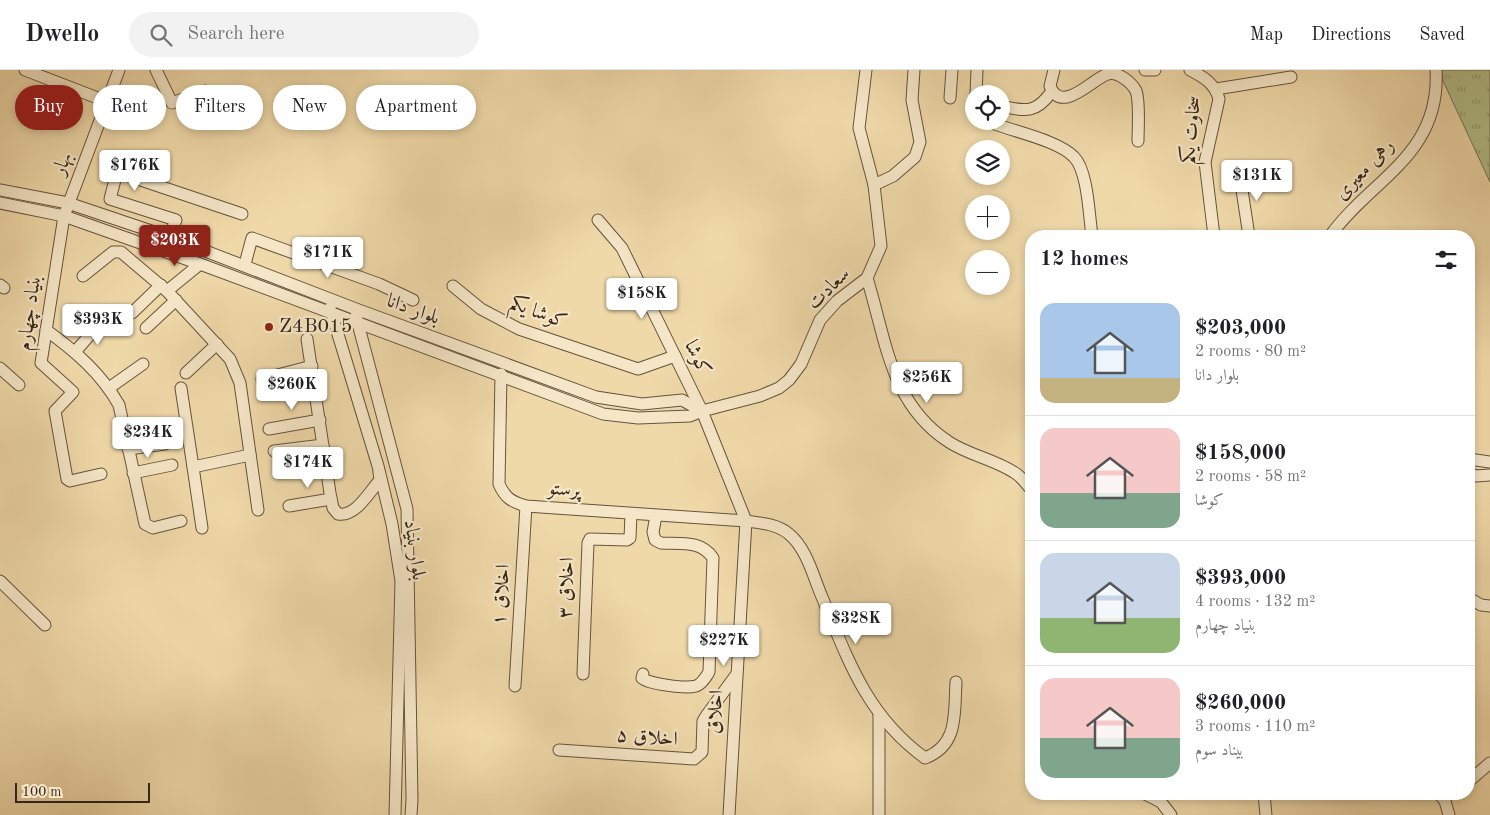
<!DOCTYPE html>
<html lang="en">
<head>
<meta charset="utf-8">
<style>
  body { margin:0; font-family:"Old Standard TT",Amiri,serif; background:#f2f2f2; color:#202124; height:100vh; display:flex; flex-direction:column; font-size:19px; white-space:nowrap }
  * { box-sizing:border-box; margin:0 }
  p { font-size:16px; color:#757577 }
  .icon { flex:none; width:28px; height:28px; fill:none; stroke:currentColor; stroke-width:2; stroke-linecap:round; stroke-linejoin:round }
  .map { position:relative; flex:1; overflow:hidden }
  .panel { position:absolute; left:1025px; top:160px; width:450px; height:570px; display:flex; flex-direction:column; background:#fff; border-radius:20px; box-shadow:0 2px 8px #0003 }
  .panel>* { flex:none }
  .top-card { position:absolute; left:15px; top:15px; width:475px; height:45px; display:flex; gap:10px }
  .buttons { position:absolute; left:965px; top:15px; display:grid; gap:10px }
  .buttons a { display:grid; place-items:center; width:45px; height:45px; border-radius:50%; background:#fff; box-shadow:0 2px 8px #0003; font-size:25px }
  .scale { position:absolute; left:15px; bottom:12px; width:135px; box-sizing:border-box; padding-left:5px; border:2px solid #37261a; border-top:0; font-size:14px; line-height:18px; white-space:nowrap; color:#37261a; -webkit-text-stroke:4px #f5e6c7; paint-order:stroke }
  .price { position:absolute; translate:-50% -42px; padding:0 11px; border-radius:5px; background:#fff; color:#222; font-size:16px; line-height:32px; filter:drop-shadow(0 1px 2px #0008) }
  .price::after { content:''; position:absolute; left:50%; top:30px; width:15px; height:11px; margin-left:-8px; background:inherit; clip-path:polygon(0 0,100% 0,50% 100%) }
  .price.current { background:#8f2418; color:#fff }
  ul { padding:0; list-style:none }
  li { display:flex; align-items:center; gap:15px; height:125px; padding:0 15px }
  li+li { border-top:1px solid #e0e0e0 }
  li span { display:grid; place-items:center; flex:none; width:140px; height:100px; border-radius:15px; color:#555 }
  li>.icon { margin-inline-start:auto }
  span .icon { width:60px; height:60px; fill:#fffc; stroke-width:1 }
  li b { font-size:21px }
  h2 { display:flex; justify-content:space-between; align-items:center; height:60px; padding:0 15px; font-size:21px }
  .chip { padding:0 18px; border-radius:22px; background:#fff; box-shadow:0 2px 8px #0003; font-size:18px; line-height:45px }
  .chip.current { background:#8f2418; color:#fff }
  header { display:flex; align-items:center; gap:30px; box-sizing:border-box; height:70px; padding:0 25px; background:#fff; border-bottom:1px solid #e0e0e0 }
  header strong { font-size:24px }
  nav { display:flex; gap:28px; margin-inline-start:auto; font-size:18px }
  .search { width:350px; height:45px; background:#f2f2f2; display:flex; align-items:center; gap:12px; box-sizing:border-box; padding:0 18px; border-radius:28px; color:#757577; font-size:19px }
  .map>svg:first-child { display:block }
</style>
</head>
<body>
<header>
<strong>Dwello</strong>
<div class="search"><svg class="icon" aria-label="search" viewBox="0 0 24 24"><circle cx="10" cy="10" r="6"/><path d="M15 15l6 6"/></svg>Search here</div>
<nav><a>Map</a><a>Directions</a><a>Saved</a></nav>
</header>
<div class="map">
<svg width="1490" height="745" viewBox="0 0 1490 745">
  <defs>
    <pattern id="park-tufts" width="24" height="20" patternUnits="userSpaceOnUse" patternTransform="scale(1.25)"><rect width="24" height="20" fill="#b4c08c"/><path d="M3 7l-1-3M5 7V3M7 7l1-3M15 17l-1-3M17 17v-4M19 17l1-3" fill="none" stroke="#939c72"/></pattern>
  </defs>
  <rect width="100%" height="100%" fill="#f0d9a9"/>
  <filter id="stains"><feTurbulence type="fractalNoise" baseFrequency=".004" numOctaves="4"/><feColorMatrix values="0 0 0 0 .2 0 0 0 0 .09 0 0 0 0 .02 0 0 0 .5 -.17"/></filter>
  <radialGradient id="worn" r=".72"><stop offset=".6" stop-color="#630" stop-opacity="0"/><stop offset="1" stop-color="#630" stop-opacity=".3"/></radialGradient>
  <path fill="url(#park-tufts)" stroke="#767353" d="M1438,0H1490V112Z"/>
  <g fill="none" stroke-linecap="round" stroke-linejoin="round">
    <defs>
      <g id="minor">
        <path d="M25,0L108,32"/>
        <path d="M156,0L172,33L205,21"/>
        <path d="M1054,0L1050,16C1062,46 1094,7 1108,4C1118,1 1132,13 1136,21C1140,31 1138,60 1138,71"/>
        <path d="M1145,0H1155"/>
        <path d="M1190,0C1204,7 1215,14 1219,29L1205,92L1214,166"/>
        <path d="M1216,19L1291,7"/>
        <path d="M976,24L977,0"/>
        <path d="M950,28L952,0"/>
        <path d="M1001,36C1026,42 1037,43 1052,21"/>
        <path d="M992,51L995,54C1016,62 1059,71 1074,87C1088,101 1089,146 1092,166"/>
        <path d="M1236,105L1242,120L1249,166"/>
        <path d="M874,115L893,106L915,87L920,72L912,30L914,0"/>
        <path d="M0,120L68,133L169,167L356,239L596,327L642,334L682,330L702,341"/>
        <path d="M0,133L64,146L200,194L603,344L638,348L690,346L702,341L760,326L779,318L789,310L801,294L820,250L837,231L867,208L881,176L874,115L859,58L866,0"/>
        <path d="M598,150L622,178L702,341L746,451L729,745"/>
        <path d="M1330,166C1371,109 1441,85 1436,0"/>
        <path d="M169,167L176,150L110,129L117,102L242,144"/>
        <path d="M245,194L252,168L379,214L413,230"/>
        <path d="M83,206L113,182H121L167,221L230,289L240,313L258,440"/>
        <path d="M867,208C886,269 890,334 949,372C970,386 998,390 1018,405C1023,409 1027,415 1031,419"/>
        <path d="M0,215L4,218"/>
        <path d="M453,216L481,239L519,259L638,299L675,286"/>
        <path d="M167,221L200,194"/>
        <path d="M330,238L378,396L392,454L401,511L395,745"/>
        <path d="M132,243L161,215"/>
        <path d="M356,246L407,439L412,730L411,745"/>
        <path d="M146,258L176,230"/>
        <path d="M46,260C75,281 101,303 119,335L145,454L153,458L181,451"/>
        <path d="M307,269L330,423L333,438L338,444C356,447 369,422 380,410L379,402"/>
        <path d="M75,282L101,252"/>
        <path d="M0,298L19,315"/>
        <path d="M186,303L217,274"/>
        <path d="M501,304L499,414C505,428 512,432 526,436L746,451C761,453 777,454 789,464C807,479 813,506 822,527C848,590 867,646 925,688C959,675 954,643 956,612"/>
        <path d="M262,309L312,296"/>
        <path d="M109,318L143,294"/>
        <path d="M181,318L193,397"/>
        <path d="M269,359L320,350"/>
        <path d="M128,379L165,374"/>
        <path d="M274,381L323,375"/>
        <path d="M1469,389L1490,392"/>
        <path d="M133,403L172,395"/>
        <path d="M1469,403L1476,406L1490,405"/>
        <path d="M101,404L70,411L67,409L55,341L73,322L41,293L64,146L119,0"/>
        <path d="M289,436L331,429"/>
        <path d="M202,458L193,397L250,385"/>
        <path d="M0,511L45,555"/>
        <path d="M1469,528L1481,535L1490,536"/>
        <path d="M583,604L588,473L590,469L627,470L630,468L631,444"/>
        <path d="M643,604L642,608C649,614 686,619 696,616C702,614 706,607 709,602L713,488C701,470 681,474 661,473L655,470L653,462L656,446"/>
        <path d="M515,616L526,436"/>
        <path d="M879,643V745"/>
        <path d="M559,680L694,689L702,682L703,651L706,646L736,605"/>
        <path d="M1469,711L1490,693"/>
        <path d="M1145,724L1161,732L1171,745"/>
        <path d="M1264,724L1266,745"/>
        <path d="M1439,724L1445,731L1449,745"/>
      </g>
    </defs>
    <use href="#minor" stroke="#65533e" stroke-width="13"/>
    <use href="#minor" stroke="#f5e6c7" stroke-width="11"/>
  </g>
  <circle fill="#8f2418" stroke="#f5e6c7" stroke-width="2" cx="269" cy="257" r="5"/>
  <g text-anchor="middle" dominant-baseline="central" stroke-width="4.5" stroke-linejoin="round" paint-order="stroke">
    <g font-size="20" fill="#37261a" stroke="#f5e6c7">
      <text transform="translate(1192 60) rotate(-84)">سخاوت یکم</text>
      <text transform="translate(63 94) rotate(-68)">بهار</text>
      <text transform="translate(1365 100) rotate(-46)">رهی معیری</text>
      <text transform="translate(829 219) rotate(-45)">سعادت</text>
      <text transform="translate(413 240) rotate(20)">بلوار دانا</text>
      <text transform="translate(30 243) rotate(-82)">بنیاد چهارم</text>
      <text transform="translate(538 243) rotate(21)">کوشا یکم</text>
      <text transform="translate(697 288) rotate(64)">کوشا</text>
      <text transform="translate(564 420) rotate(4)">پرستو</text>
      <text transform="translate(414 480) rotate(82)">بلوار بنیاد</text>
      <text transform="translate(567 518) rotate(-88)">اخلاق ۳</text>
      <text transform="translate(502 525) rotate(-86)">اخلاق ۱</text>
      <text transform="translate(716 642) rotate(-87)">اخلاق</text>
      <text transform="translate(647 668) rotate(4)">اخلاق ۵</text>
    </g>
    <g font-size="20" fill="#37261a" stroke="#f5e6c7" text-anchor="start">
      <text x="279" y="257">Z4B015</text>
    </g>
  </g>
  <rect width="100%" height="100%" filter="url(#stains)"/>
  <rect width="100%" height="100%" fill="url(#worn)"/>
</svg>
<div class="buttons">
<a><svg class="icon" aria-label="locate" viewBox="0 0 24 24"><circle cx="12" cy="12" r="6"/><path d="M12 2v4M12 18v4M2 12h4M18 12h4"/></svg></a>
<a><svg class="icon" aria-label="layers" viewBox="0 0 24 24"><path d="M12 4l9 5-9 5-9-5zM3 14l9 5 9-5"/></svg></a>
<a>+</a>
<a>−</a>
</div>
<div class="scale">100 m</div>
<b class="price" style="left:135px;top:122px">$176K</b>
<b class="price" style="left:1257px;top:132px">$131K</b>
<b class="price current" style="left:175px;top:197px">$203K</b>
<b class="price" style="left:328px;top:209px">$171K</b>
<b class="price" style="left:642px;top:250px">$158K</b>
<b class="price" style="left:98px;top:276px">$393K</b>
<b class="price" style="left:927px;top:334px">$256K</b>
<b class="price" style="left:292px;top:341px">$260K</b>
<b class="price" style="left:148px;top:389px">$234K</b>
<b class="price" style="left:308px;top:419px">$174K</b>
<b class="price" style="left:856px;top:575px">$328K</b>
<b class="price" style="left:724px;top:597px">$227K</b>
<div class="top-card">
<a class="chip current">Buy</a>
<a class="chip">Rent</a>
<a class="chip">Filters</a>
<a class="chip">New</a>
<a class="chip">Apartment</a>
</div>
<section class="panel">
<h2>12 homes<svg class="icon" aria-label="filters" viewBox="0 0 24 24"><path d="M4 7h16M4 17h16"/><circle cx="9" cy="7" r="2"/><circle cx="15" cy="17" r="2"/></svg></h2>
<ul>
<li><span style="background:linear-gradient(#a9c7e8 75%,#c2b280 0)"><svg class="icon" aria-label="home" viewBox="0 0 24 24"><path d="M3 11l9-7 9 7M6 9v11h12V9"/></svg></span><div><b>$203,000</b><p>2 rooms · 80 m²</p><p>بلوار دانا</p></div></li>
<li><span style="background:linear-gradient(#f6c9c9 65%,#7fa58c 0)"><svg class="icon" aria-label="home" viewBox="0 0 24 24"><path d="M3 11l9-7 9 7M6 9v11h12V9"/></svg></span><div><b>$158,000</b><p>2 rooms · 58 m²</p><p>کوشا</p></div></li>
<li><span style="background:linear-gradient(#c9d6e8 65%,#8fb573 0)"><svg class="icon" aria-label="home" viewBox="0 0 24 24"><path d="M3 11l9-7 9 7M6 9v11h12V9"/></svg></span><div><b>$393,000</b><p>4 rooms · 132 m²</p><p>بنیاد چهارم</p></div></li>
<li><span style="background:linear-gradient(#f6c9c9 60%,#7fa58c 0)"><svg class="icon" aria-label="home" viewBox="0 0 24 24"><path d="M3 11l9-7 9 7M6 9v11h12V9"/></svg></span><div><b>$260,000</b><p>3 rooms · 110 m²</p><p>بیناد سوم</p></div></li>
</ul>
</section>
</div>
</body>
</html>
